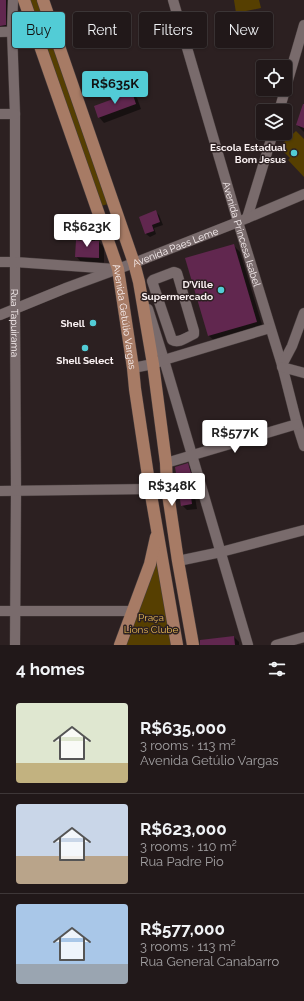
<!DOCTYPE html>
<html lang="en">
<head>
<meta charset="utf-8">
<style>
  body { margin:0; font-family:Raleway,sans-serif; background:#2d2526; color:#f1f3f6; height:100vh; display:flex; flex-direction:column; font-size:15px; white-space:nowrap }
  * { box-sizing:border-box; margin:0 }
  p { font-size:13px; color:#a2a0a2 }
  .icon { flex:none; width:22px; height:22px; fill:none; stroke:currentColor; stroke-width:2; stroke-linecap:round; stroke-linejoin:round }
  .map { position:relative; height:645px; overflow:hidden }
  .details { display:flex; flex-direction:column; background:#211819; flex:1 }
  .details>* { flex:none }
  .banner { position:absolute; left:12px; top:12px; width:280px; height:36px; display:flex; gap:8px }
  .buttons { position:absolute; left:256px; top:60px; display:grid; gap:8px }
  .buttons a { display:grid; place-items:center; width:36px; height:36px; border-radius:4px; background:#211819; box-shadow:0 1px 3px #0004,0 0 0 1px #3e3738; font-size:20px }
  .price { position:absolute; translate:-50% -34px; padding:0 9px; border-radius:4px; background:#fff; color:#222; font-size:13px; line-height:26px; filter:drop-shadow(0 1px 2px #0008) }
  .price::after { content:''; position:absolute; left:50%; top:24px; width:12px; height:9px; margin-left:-6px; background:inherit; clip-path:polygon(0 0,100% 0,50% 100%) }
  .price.selected { background:#52ccd6; color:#111 }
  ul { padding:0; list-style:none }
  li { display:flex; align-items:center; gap:12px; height:100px; padding:0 16px }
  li+li { border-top:1px solid #3e3738 }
  li span { display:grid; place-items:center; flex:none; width:112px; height:80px; border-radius:4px; color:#555 }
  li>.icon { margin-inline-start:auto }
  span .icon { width:48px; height:48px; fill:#fffc; stroke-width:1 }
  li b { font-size:17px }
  h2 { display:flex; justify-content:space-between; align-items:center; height:48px; padding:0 16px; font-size:17px }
  .tag { padding:0 14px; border-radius:4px; background:#211819; box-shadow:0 1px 3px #0004,0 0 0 1px #3e3738; font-size:14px; line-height:36px }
  .tag.selected { background:#52ccd6; color:#111 }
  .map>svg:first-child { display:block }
</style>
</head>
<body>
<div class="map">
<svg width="304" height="645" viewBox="0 0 304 645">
  <rect width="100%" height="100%" fill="#2c2021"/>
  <g fill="#563f01">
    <path d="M30,0H39L108,204L101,206Z"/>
    <path d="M234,0H259L261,8L236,13Z"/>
    <path d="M296,131L304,139V177L288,160L290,158L279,147Z"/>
    <path d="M157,532L177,645H120Z"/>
  </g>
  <g fill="#0007">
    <path d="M0,0H18V5L16,10L15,35L0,36Z"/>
    <path d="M132,93L137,98L141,109L104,123L99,117Z"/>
    <path d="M304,110V132L297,125Z"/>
    <path d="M156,212L159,215L163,225L154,228L156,234L150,237L146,234Z"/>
    <path d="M90,235L95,240V242H99L104,247V263L81,262L76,256L82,242Z"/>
    <path d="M233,245L240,252L263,328L216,342L209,336Z"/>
    <path d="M187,464L193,470L195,478L192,479L197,509L187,510L182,505Z"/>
    <path d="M234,637L239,642V645H208Z"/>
  </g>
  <g fill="#61274f">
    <path d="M0,0H6V25L0,26Z"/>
    <path d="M132,92L136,104L98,118L94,106Z"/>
    <path d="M303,104H304V128L296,125Z"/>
    <path d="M156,210L160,222L152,225L154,231L145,234L139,217Z"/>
    <path d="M82,234H91V241H99V258L75,257L76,240L81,241Z"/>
    <path d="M234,244L257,322L208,336L185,258Z"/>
    <path d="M188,463L191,473L188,474L192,504L181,506L175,467Z"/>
    <path d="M234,636L235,645H200V640Z"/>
  </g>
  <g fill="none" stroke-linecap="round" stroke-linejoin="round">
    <defs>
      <g id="minor">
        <path id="s1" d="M13,0L12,31L15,114V309L16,491L15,645"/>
        <path id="s2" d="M173,0L238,222L282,365L297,424L304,446"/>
        <path d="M0,32L35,31"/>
        <path d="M279,111L304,25"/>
        <path d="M0,114H15"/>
        <path d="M247,218L273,133"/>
        <path d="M0,262H15L114,269"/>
        <path d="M174,272L177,273L194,331V334C187,337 179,344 172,340L152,281L153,280Z"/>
        <path d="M148,309L164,360L248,645"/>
        <path id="s3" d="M0,315L66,288L134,263L238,222L304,194"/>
        <path d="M282,365L292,346L304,313"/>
        <path d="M282,367L304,373"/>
        <path d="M133,368L153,364L164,360L270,328"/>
        <path d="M166,463L297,424"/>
        <path d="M0,491L150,489"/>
        <path d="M178,561L221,552L304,530"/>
        <path d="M0,611H133"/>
        <path d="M276,645L304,637"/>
      </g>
      <g id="major">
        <path id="s4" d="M24,0L118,269L133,368L135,389L150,489L177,645"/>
        <path d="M43,0L134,263L139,282L153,364L166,463L167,487L178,561L193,645"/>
        <path d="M120,645L150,564L156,537"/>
      </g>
    </defs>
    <use href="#minor" stroke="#473d3d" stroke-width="11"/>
    <use href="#major" stroke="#473d3d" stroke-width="13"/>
    <use href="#minor" stroke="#796b6c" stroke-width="10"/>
    <use href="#major" stroke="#a77b65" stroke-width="12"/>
  </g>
  <g fill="#52ccd6" stroke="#2c2021" stroke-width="1.5">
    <circle cx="294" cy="153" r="4"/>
    <circle cx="221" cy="290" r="4"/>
    <circle cx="93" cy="323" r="4"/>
    <circle cx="85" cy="348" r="4"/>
  </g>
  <g text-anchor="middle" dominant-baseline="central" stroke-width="3" stroke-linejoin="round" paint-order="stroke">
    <g font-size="10" font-weight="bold" fill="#faf1f2" stroke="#2c2021" text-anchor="end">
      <text x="286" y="147">Escola Estadual<tspan x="286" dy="12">Bom Jesus</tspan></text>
      <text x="213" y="284">D’Ville<tspan x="213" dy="12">Supermercado</tspan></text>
      <text x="85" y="323">Shell</text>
      <text x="85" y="360" text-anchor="middle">Shell Select</text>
    </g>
    <g font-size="10" fill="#faf1f2" stroke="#2c2021">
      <text stroke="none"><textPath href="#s2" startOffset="244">Avenida Princesa Isabel</textPath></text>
      <text stroke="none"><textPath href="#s3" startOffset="188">Avenida Paes Leme</textPath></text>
      <text stroke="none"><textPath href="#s4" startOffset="333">Avenida Getúlio Vargas</textPath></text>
      <text stroke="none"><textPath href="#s1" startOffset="323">Rua Tapuirama</textPath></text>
    </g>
    <g font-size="10" fill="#e7b854" stroke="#2c2021">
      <text x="151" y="617">Praça<tspan x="151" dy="12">Lions Clube</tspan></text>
    </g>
  </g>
</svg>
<div class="buttons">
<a><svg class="icon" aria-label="locate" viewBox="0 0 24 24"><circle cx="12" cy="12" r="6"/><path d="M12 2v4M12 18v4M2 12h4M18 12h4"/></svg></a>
<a><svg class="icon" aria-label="layers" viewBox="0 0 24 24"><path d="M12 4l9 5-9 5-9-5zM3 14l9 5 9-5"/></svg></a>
</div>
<b class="price selected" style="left:115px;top:105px">R$635K</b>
<b class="price" style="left:87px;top:248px">R$623K</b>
<b class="price" style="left:235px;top:454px">R$577K</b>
<b class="price" style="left:172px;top:507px">R$348K</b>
<div class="banner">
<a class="tag selected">Buy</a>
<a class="tag">Rent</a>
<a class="tag">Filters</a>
<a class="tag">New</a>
</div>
</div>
<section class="details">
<h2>4 homes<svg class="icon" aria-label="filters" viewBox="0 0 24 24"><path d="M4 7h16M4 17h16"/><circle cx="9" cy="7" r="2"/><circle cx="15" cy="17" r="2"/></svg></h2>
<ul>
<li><span style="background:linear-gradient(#dfe7d0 75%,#c2b280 0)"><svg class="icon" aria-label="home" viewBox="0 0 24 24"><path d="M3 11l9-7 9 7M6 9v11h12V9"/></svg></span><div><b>R$635,000</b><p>3 rooms · 113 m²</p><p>Avenida Getúlio Vargas</p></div></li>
<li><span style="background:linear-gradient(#c9d6e8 65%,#b9a48a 0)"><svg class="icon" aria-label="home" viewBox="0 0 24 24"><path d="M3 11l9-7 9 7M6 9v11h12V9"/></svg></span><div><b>R$623,000</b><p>3 rooms · 110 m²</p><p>Rua Padre Pio</p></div></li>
<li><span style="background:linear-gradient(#a9c7e8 75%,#9aa5b1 0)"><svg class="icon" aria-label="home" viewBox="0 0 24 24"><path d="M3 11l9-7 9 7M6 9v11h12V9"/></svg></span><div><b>R$577,000</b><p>3 rooms · 113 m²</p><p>Rua General Canabarro</p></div></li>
</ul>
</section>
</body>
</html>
